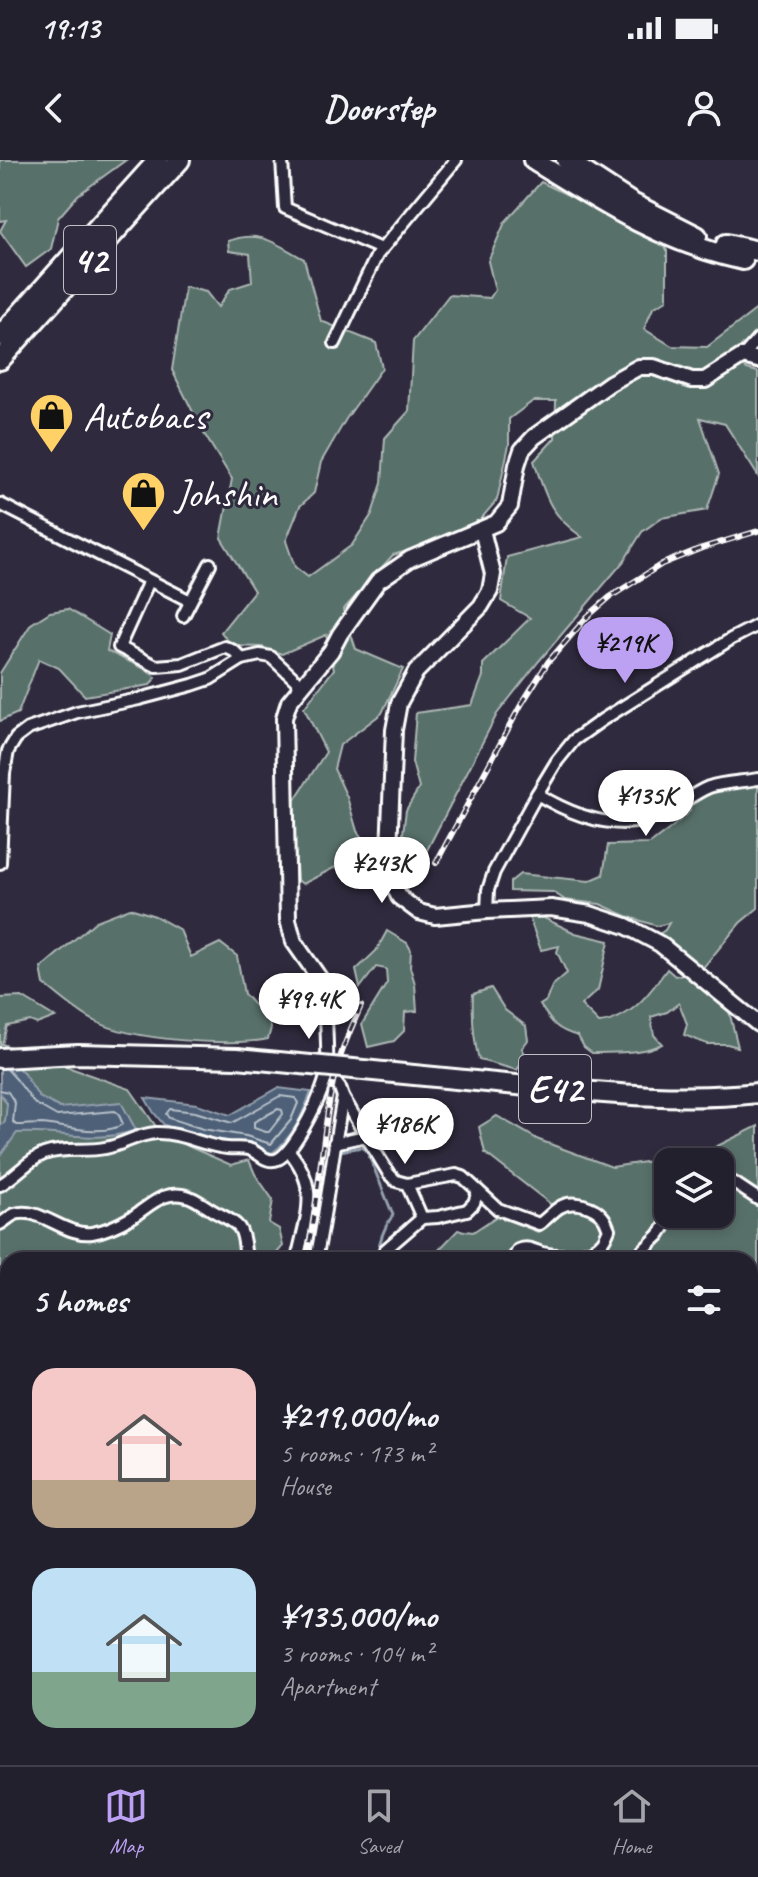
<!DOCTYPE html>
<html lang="en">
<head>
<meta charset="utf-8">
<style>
  body { margin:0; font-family:Caveat,sans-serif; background:#2b2836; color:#f1f3f6; height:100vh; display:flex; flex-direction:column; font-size:30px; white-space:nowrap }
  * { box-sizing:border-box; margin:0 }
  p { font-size:26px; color:#a3a3aa }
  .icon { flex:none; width:44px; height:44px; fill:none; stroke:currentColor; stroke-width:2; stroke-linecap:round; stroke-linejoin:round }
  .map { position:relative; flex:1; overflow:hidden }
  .panel { position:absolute; left:0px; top:1092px; width:758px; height:514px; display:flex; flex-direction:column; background:#23202e; border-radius:24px 24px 0 0; box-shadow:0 4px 12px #0003,0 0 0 2px #403e4a }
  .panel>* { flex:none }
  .buttons { position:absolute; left:654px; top:988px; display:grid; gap:16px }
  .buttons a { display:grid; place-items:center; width:80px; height:80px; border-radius:16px; background:#23202e; box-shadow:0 4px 12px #0003,0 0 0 2px #403e4a; font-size:40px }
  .price { position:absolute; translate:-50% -68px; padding:0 18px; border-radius:28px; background:#fff; color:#222; font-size:26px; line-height:52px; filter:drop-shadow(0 2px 4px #0008) }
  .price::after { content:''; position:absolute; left:50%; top:48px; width:24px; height:18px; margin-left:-12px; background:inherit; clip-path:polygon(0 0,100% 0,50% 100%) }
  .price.selected { background:#bca0f2; color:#111 }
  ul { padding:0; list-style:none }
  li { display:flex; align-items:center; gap:24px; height:200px; padding:0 32px }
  li span { display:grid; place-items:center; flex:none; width:224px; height:160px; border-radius:24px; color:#555 }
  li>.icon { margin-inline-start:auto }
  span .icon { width:96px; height:96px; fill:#fffc; stroke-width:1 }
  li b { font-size:34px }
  h2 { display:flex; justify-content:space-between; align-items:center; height:96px; padding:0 32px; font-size:34px }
  .status { display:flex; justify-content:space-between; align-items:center; height:56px; padding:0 40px; background:#23202e; direction:ltr }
  .status svg { height:22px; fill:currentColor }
  header { display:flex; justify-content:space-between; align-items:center; height:104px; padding:0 32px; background:#23202e; font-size:36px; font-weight:700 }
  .tabs { display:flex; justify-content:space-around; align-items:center; height:112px; border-top:2px solid #403e4a; background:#23202e; font-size:22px; color:#a3a3aa }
  .tabs a { display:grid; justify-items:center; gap:4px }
  .tabs .selected { color:#bca0f2 }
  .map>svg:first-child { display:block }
</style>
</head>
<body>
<div class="status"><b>19:13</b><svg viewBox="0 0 49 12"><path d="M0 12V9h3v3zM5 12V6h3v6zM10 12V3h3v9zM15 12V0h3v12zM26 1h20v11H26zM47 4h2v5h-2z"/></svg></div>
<header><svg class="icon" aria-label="back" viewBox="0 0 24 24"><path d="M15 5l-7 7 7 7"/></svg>Doorstep<svg class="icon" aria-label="person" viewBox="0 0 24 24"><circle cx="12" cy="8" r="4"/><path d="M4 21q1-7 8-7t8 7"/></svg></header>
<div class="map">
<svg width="758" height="1605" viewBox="0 0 758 1605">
  <rect width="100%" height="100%" fill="#2f2a3d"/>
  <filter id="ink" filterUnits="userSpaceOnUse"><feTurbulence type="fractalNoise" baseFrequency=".0125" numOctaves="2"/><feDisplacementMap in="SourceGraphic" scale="16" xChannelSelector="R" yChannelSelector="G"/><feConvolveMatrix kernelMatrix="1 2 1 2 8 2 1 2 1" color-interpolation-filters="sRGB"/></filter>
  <g filter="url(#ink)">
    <g fill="#586f6a" stroke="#acb7b4" stroke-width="2" fill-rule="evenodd">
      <path d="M0,0H126L78,35L58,58L51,89L26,107L0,71L6,60L0,61Z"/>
      <path d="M541,22L662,81L667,91V140L653,148L644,169L672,186L707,187L758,148V185L742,184L735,200L747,209L758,212V316L725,264L700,258L719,314L707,350L661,358L642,372L624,401L539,501L497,554L425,694L412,701L400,696L406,650L419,628L412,602L416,553L472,545L483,516V504L530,458L501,441L507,397L582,377C549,354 546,337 534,301L555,278L556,241H533L509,259V285L497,340L480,360L424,386L393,395L343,450L356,489L403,509L382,553L340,585L334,609L347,637L357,671L370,689L303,724L297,720L292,644L326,592L304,548L334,509L326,475L282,494L262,487L232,486L221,472L254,431L221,378L232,319L203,272L172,210L185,127L206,132L218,147L230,129L252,122L250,94L229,91L228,81C261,69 276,84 304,99L321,161L376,183L382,208L346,259L321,302L314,333L300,346L286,381L295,407L308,417L352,385L372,354L382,323L385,278L409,251L413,181L449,135L490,138L495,130L488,101L505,62Z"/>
      <path d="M68,449L110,475L107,491L143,508L156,517L150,525L85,536L59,508L39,499L18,553L0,561V513L31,464L50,452Z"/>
      <path d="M758,623V748L740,763L702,809L656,776L665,770L669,763L657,766L629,757L600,744L565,740L553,732L510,731V722L520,714L589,721L603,715L608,685L650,684L671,668L690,651L691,642L710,632Z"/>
      <path d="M130,748L155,756L180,770L191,797L220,783L237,796L244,834L269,861L271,868L268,879C230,887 129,880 95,861C77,852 60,836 44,824L41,808L96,761Z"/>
      <path d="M529,757L544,758L575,773L609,781L598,830L581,845L599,863C630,860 650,833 667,809L675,816L684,814L729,851L738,887L727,884H707L684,875L687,864L679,843L667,852L651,857L654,875L662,884C641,894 615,892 592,893L584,887L578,876C556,870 552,863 540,845L546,841L552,826L567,813L557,792L559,786L541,790Z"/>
      <path d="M387,771L407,783L411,790L410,807L415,824L417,851L405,852L404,871L394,881L368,887L362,864L387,823L386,809L376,807L360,828L356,810L376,791Z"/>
      <path d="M491,828L505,850L526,866L528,880L522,888L526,896L517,910L479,900C473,878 472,857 473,834Z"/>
      <path d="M22,837L55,857L37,864L30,861L7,866L2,884L130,929L155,965L190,987L231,1005L249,1000L255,1014L273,1040L269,1063L279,1069L283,1086L271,1100H8V1248L0,1240V838Z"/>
      <path d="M497,956L539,980L612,1007L703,993L758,966V1477L750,1479V1100H429L458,1070L473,1072L497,1056L538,1072L553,1046L485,993L479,967ZM668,1002H720V1054H668Z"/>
    </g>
    <g fill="#4d6178" stroke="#94a0ae" stroke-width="2">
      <path d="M0,890L24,914L39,937L60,948L121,942L136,970C92,985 61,970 17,973L0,996V966L5,962L7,944L0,933Z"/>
      <path d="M278,928L311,932C302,955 293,978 272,993L244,984L202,977L164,965L154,953L145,938L197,944L230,955Z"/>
    </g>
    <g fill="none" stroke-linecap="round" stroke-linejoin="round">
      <g stroke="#b8c0c9" stroke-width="2">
        <path d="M0,930L8,932L15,943L13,962L16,965C25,965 33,964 42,964C64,966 104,977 123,964L118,953L115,951L57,956L34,943L17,920L7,909"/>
        <path d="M280,936L295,938L298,943L291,960L271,984L246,976L203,969L169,958L166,954L170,949L195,952L232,963Z"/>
        <path d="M278,949L282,950L283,954L269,972H266L254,968V962Z"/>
      </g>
      <g stroke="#94a0ae" stroke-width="3">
        <path d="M340,991L362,987L367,991L393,1055C383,1069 379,1082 377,1100"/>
        <path d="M80,1605L87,1598"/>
      </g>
      <defs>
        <g id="street">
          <path d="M282,0L285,48L381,89"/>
          <path d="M335,183L377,95L456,0"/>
          <path d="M743,196L758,179"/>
          <path d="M0,344L190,441"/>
          <path d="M149,421L119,487L156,506L182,504L225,487L234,491L242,499"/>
          <path d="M183,456L210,404"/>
          <path d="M537,634C575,657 624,675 666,652C680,645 694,633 709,627C724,622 742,622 758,619"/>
          <path d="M0,703L4,613L8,591L16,578L28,569L77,552L139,539L192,525L210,519L242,499L260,495L271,497L302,526"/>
          <path d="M487,751L488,730L494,712L537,634L557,601L574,580L602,560L731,479L758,465"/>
          <path d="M327,912L340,928L343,937L366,976L389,1014L396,1021L407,1024L456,1015L463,1017L498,1049L539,1064C547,1059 553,1051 560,1047C572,1039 595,1046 603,1057C606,1060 607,1065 609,1069C607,1073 606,1077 603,1081C591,1097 560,1097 542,1093C533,1090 527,1086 518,1090L513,1100"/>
          <path d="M334,983L366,976"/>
          <path d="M289,991C321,1029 306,1056 297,1100"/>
          <path d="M720,1021L734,1023L758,1039"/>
          <path d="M407,1024L422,1058"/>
          <path d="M0,1025C15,1017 28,1000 44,994C64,987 85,992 105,988C123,985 137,974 156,973C181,972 203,986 227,988C236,989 244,987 251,990C261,994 267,1004 278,999C295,991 326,929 327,910C328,890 326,869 326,849"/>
          <path d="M0,1064C5,1061 10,1056 15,1054C40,1046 65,1077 92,1073C105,1071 120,1064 132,1057C150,1046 164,1029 187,1036C198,1039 208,1049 219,1054C239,1064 243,1067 245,1091"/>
          <path d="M316,1100C327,1046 333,991 343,937"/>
          <path d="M382,1100L385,1090L422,1058L438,1057L467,1050L474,1043L478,1031"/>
          <path d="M633,1100L659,1075L673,1054"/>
          <path d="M0,1214L8,1218"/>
          <path d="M750,1291L758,1285"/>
          <path d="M0,1575L8,1570"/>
          <path d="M240,1598L246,1600L253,1598"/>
          <path d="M0,1600L8,1594"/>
          <path d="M98,1605L114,1598"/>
        </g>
        <g id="secondary">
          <path d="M482,370L493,414L490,431L481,446L416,512L399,543L394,570L389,690L391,719L399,737L419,752L435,756L487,751L551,748L590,754L626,766L660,784L758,864"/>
          <path d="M326,849V832L322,822L294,782L288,760L284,558L289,542L331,491L340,474L378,421L410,399L496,363L510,346L517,305L522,290L534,277L610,223L639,207H654L692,220H705L743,196L758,200"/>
        </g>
        <g id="highway">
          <path d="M533,0C602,43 662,82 743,100"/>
          <path d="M566,0L632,43L697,76"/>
          <path d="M726,84L758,91"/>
          <path d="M0,176L158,0"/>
          <path d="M0,200L180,0"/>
          <path d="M0,898L78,894L237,898"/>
          <path d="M353,909C415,915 476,921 537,927C610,934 685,941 758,933"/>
        </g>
      </defs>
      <use href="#street" stroke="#fff" stroke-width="16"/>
      <use href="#secondary" stroke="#fff" stroke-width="20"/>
      <use href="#highway" stroke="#fff" stroke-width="24"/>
      <use href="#street" stroke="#2f2a3d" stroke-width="10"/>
      <use href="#secondary" stroke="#2f2a3d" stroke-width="14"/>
      <use href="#highway" stroke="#2f2a3d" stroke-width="18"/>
      <defs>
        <g id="rail">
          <path d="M436,703L521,545L548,502L587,457L610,437L662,404L702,388L758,371"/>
          <path d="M306,1100C319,1041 321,980 333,922C339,895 350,870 361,846"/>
          <path d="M0,1585L8,1579"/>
        </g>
      </defs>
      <use href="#rail" stroke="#fff" stroke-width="6"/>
      <use href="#rail" stroke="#2f2a3d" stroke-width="3" stroke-dasharray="9" stroke-linecap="butt"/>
      <defs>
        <path id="highway-bridge" d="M237,898L353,909"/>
      </defs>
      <use href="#highway-bridge" stroke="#fff" stroke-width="24" stroke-linecap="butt"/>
      <use href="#highway-bridge" stroke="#2f2a3d" stroke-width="18"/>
    </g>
  </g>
  <defs>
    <symbol id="shop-pin" viewBox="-11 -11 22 30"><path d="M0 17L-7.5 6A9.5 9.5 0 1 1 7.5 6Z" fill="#ffd166" stroke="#2f2a3d"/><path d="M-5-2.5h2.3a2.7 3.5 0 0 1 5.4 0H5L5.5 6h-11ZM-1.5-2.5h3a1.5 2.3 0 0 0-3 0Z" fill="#111"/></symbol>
  </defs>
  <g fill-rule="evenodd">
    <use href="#shop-pin" x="26" y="230" width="51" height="69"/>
    <use href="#shop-pin" x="118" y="308" width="51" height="69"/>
  </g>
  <g text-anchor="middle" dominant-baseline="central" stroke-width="6" stroke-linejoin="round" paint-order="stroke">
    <g fill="#2f2a3d" stroke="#c1bfc5" stroke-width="2">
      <rect x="64" y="66" width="52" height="68" rx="6"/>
      <rect x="519" y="895" width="72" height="68" rx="6"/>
    </g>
    <g font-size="38" font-weight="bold" fill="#fff">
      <text x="90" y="100">42</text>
      <text x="555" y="929">E42</text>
    </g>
    <g font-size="40" fill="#fff" stroke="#2f2a3d" text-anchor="start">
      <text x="83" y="256">Autobacs</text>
      <text x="175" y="334">Johshin</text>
    </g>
  </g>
</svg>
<div class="buttons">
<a><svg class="icon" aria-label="layers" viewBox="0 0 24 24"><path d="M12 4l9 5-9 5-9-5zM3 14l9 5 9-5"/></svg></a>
</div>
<b class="price selected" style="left:625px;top:525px">¥219K</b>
<b class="price" style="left:646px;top:678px">¥135K</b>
<b class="price" style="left:382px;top:745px">¥243K</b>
<b class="price" style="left:309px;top:881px">¥99.4K</b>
<b class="price" style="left:405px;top:1006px">¥186K</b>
<section class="panel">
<h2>5 homes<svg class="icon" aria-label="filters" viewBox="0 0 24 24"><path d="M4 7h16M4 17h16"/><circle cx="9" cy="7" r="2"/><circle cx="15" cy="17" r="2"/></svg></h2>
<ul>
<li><span style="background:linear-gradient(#f6c9c9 70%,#b9a48a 0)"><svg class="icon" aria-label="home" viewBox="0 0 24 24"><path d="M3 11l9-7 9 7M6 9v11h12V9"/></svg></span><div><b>¥219,000/mo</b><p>5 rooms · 173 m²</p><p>House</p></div></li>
<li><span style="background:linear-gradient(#bfe0f5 65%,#7fa58c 0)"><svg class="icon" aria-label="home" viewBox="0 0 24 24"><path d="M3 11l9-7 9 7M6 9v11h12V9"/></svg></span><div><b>¥135,000/mo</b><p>3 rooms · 104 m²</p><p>Apartment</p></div></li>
</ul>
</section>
</div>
<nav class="tabs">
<a class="selected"><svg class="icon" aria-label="map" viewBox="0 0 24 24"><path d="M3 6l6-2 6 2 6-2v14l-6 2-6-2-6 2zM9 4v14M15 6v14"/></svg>Map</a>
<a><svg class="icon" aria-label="saved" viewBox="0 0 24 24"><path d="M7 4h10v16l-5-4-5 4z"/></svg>Saved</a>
<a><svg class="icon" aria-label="home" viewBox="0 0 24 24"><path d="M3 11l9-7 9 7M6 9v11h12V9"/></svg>Home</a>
</nav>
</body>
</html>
